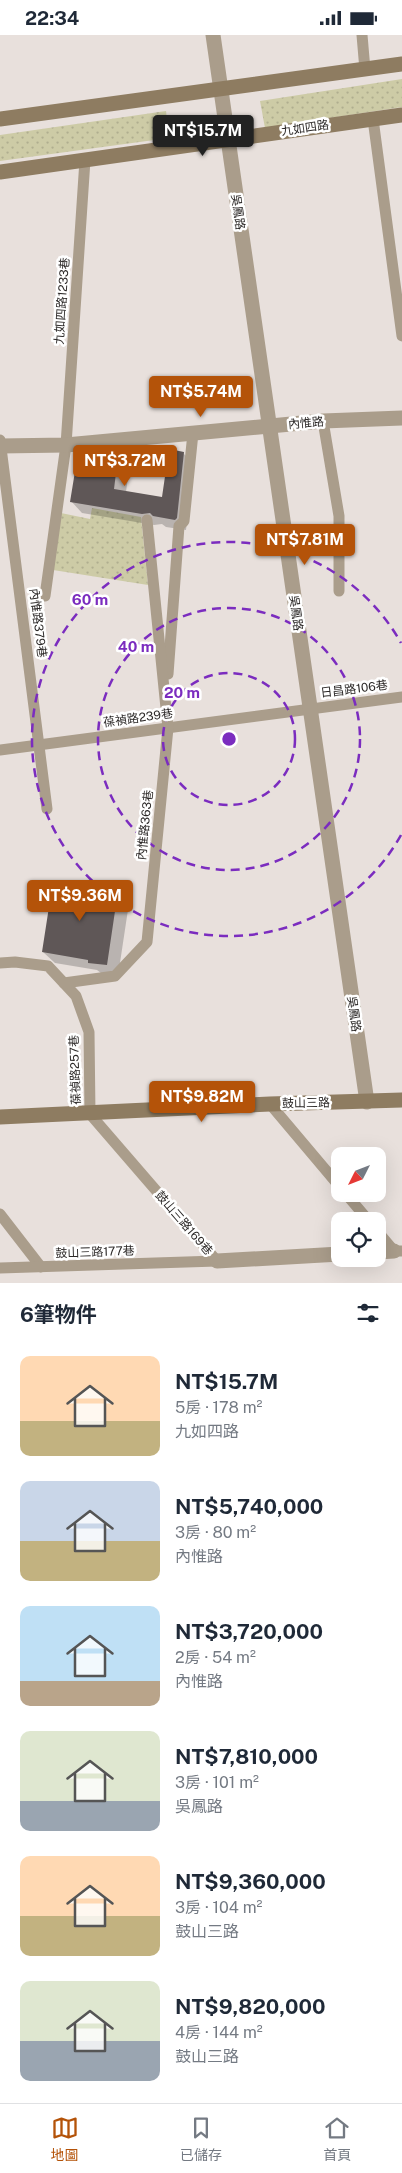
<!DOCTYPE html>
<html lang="zh-TW">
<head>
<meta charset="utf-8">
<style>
  body { margin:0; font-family:"Public Sans","Noto Sans TC",sans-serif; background:#f6f6f7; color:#1f2937; height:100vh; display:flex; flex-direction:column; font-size:19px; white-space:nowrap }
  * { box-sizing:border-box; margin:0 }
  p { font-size:16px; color:#747a83 }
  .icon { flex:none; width:28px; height:28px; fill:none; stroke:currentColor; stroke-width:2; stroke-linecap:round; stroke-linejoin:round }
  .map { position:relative; height:1248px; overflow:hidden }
  .panel { display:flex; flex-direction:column; background:#fff; flex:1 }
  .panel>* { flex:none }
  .needle { width:32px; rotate:228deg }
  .fabs { position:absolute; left:331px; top:1112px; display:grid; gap:10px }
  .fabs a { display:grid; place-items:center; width:55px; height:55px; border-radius:10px; background:#fff; box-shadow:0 5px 20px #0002; font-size:25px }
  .price { position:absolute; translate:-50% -42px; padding:0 11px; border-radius:5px; background:#b45309; color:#fff; font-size:16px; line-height:32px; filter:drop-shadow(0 1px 2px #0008) }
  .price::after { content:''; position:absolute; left:50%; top:30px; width:15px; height:11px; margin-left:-8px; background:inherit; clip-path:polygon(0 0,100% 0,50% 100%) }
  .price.current { background:#222; color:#fff }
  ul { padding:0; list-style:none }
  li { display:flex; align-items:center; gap:15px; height:125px; padding:0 20px }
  li span { display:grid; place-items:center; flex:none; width:140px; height:100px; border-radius:10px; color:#555 }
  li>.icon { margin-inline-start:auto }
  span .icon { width:60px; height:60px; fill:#fffc; stroke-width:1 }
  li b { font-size:21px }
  h2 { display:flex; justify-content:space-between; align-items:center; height:60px; padding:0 20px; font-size:21px }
  .status { display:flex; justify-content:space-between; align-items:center; height:35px; padding:0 25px; background:#fff; direction:ltr }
  .status svg { height:14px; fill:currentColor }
  .dock { display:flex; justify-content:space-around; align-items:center; height:70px; border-top:1px solid #e0e1e3; background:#fff; font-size:14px; color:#747a83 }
  .dock a { display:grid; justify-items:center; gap:2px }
  .dock .current { color:#b45309 }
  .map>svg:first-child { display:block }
</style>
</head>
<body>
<div class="status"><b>22:34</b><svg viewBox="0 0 49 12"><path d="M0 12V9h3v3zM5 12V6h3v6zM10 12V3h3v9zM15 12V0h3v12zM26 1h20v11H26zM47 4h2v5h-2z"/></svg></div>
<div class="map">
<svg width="402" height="1248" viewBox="0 0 402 1248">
  <defs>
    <pattern id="grass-dots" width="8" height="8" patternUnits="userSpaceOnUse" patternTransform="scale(1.25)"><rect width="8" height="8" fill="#cdcba6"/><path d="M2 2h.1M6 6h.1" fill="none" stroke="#b0ae8f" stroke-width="1.8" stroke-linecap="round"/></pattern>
  </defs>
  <rect width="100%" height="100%" fill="#e8e0dc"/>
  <g fill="url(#grass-dots)">
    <path d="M402,44V72L265,93L260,66Z"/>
    <path d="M166,76L169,103L0,126V100Z"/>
    <path d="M92,473L141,482L148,550L53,535L61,478L90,484Z"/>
  </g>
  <g fill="#0003">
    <path d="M183,418L194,429L186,495L166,492L162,489L154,490L82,478L71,466L118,423L129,434L126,457L164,464Z"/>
    <path d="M118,857L129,868L118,941L101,938L97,935L55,928L43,917Z"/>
  </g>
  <g fill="#5f5757">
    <path d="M169,414L184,417L177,483L175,485L153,481L150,478L142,479L70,467L78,418L90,417L118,422L114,454L162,462Z"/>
    <path d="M53,846L118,856L107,930L88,928V925L42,917Z"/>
  </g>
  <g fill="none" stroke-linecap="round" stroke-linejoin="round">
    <g stroke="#aa9d8b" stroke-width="11">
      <path d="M362,0L365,35"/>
      <path d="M373,84L402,301"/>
      <path d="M323,386L339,481V556"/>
      <path d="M0,405L47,774"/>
      <path d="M45,561L66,410L85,125"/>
      <path d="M168,639L179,491L184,486L193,398"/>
      <path d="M0,715L402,662"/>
      <path d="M0,928L15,927L48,931L76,961L89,997L90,1079L217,1226"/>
      <path d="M64,948L115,941L147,907L168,693L147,485"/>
      <path d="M270,1069L340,1152"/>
      <path d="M346,1159L369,1186"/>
      <path d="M0,1179L41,1232"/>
      <path d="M378,1197L394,1216H402"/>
      <path d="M0,1233L217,1226"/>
    </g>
    <g stroke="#aa9d8b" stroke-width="15">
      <path d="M213,0L367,1067"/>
      <path d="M0,411L66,410L323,386L402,383"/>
      <path d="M378,1217L394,1216"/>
      <path d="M217,1226L340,1219"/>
    </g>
    <g stroke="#8e7c61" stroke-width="15">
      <path d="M0,84L402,29"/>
      <path d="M0,137L402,80"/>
      <path d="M0,1082L270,1069L402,1065"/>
    </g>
  </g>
  <g fill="none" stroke="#7b2cbf" stroke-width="2.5" stroke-dasharray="9 6">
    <circle cx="229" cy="704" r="66"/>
    <circle cx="229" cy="704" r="131"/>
    <path d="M401 800A197 197 0 1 1 401 608"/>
  </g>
  <g text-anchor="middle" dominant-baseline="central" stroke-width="5" stroke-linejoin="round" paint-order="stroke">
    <g font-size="12" fill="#2c2928" stroke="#fff">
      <text transform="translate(305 93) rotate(-8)">九如四路</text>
      <text transform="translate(238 177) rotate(82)">吳鳳路</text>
      <text transform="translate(62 266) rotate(-86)">九如四路1233巷</text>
      <text transform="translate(306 388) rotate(-5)">內惟路</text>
      <text transform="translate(296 578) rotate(82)">吳鳳路</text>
      <text transform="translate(38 588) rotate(83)">內惟路379巷</text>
      <text transform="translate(354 654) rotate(-7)">日昌路106巷</text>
      <text transform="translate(138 683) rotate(-8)">葆禎路239巷</text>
      <text transform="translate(145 790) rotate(-84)">內惟路363巷</text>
      <text transform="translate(354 979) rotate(82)">吳鳳路</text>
      <text transform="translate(75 1035) rotate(-92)">葆禎路257巷</text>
      <text transform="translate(306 1068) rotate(-1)">鼓山三路</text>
      <text transform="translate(184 1188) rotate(49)">鼓山三路169巷</text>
      <text transform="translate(95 1217) rotate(-2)">鼓山三路177巷</text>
    </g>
  </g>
  <circle cx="229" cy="704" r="8" fill="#7b2cbf" stroke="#fff" stroke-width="2.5"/>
  <g font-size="15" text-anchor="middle" font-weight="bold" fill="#7b2cbf" stroke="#fff" stroke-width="5" stroke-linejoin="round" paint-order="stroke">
    <text x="90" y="570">60 m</text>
    <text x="136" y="617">40 m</text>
    <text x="182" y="663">20 m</text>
  </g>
</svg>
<div class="fabs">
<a><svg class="needle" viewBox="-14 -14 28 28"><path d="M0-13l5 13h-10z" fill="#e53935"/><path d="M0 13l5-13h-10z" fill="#747a83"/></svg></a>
<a><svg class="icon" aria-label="locate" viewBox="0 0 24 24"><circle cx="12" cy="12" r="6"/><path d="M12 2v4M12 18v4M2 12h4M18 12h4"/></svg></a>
</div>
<b class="price current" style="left:203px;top:122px">NT$15.7M</b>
<b class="price" style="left:201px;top:383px">NT$5.74M</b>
<b class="price" style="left:125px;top:452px">NT$3.72M</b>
<b class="price" style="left:305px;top:531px">NT$7.81M</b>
<b class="price" style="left:80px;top:887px">NT$9.36M</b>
<b class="price" style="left:202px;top:1088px">NT$9.82M</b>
</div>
<section class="panel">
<h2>6筆物件<svg class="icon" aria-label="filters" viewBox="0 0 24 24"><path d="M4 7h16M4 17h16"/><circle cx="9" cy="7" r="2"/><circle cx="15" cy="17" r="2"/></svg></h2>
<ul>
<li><span style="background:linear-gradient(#ffd9b3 65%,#c2b280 0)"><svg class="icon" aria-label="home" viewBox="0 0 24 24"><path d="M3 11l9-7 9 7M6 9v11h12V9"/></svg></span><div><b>NT$15.7M</b><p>5房 · 178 m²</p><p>九如四路</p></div></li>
<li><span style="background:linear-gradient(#c9d6e8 60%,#c2b280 0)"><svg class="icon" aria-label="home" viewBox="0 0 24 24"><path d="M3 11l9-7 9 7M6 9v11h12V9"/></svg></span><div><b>NT$5,740,000</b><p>3房 · 80 m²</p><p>內惟路</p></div></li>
<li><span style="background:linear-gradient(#bfe0f5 75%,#b9a48a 0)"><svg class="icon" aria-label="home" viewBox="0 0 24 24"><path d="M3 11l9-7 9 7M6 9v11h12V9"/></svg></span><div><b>NT$3,720,000</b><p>2房 · 54 m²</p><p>內惟路</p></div></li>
<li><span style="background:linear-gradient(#dfe7d0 70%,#9aa5b1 0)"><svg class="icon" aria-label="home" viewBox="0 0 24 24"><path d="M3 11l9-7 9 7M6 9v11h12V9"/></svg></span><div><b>NT$7,810,000</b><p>3房 · 101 m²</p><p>吳鳳路</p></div></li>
<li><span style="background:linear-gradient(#ffd9b3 60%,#c2b280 0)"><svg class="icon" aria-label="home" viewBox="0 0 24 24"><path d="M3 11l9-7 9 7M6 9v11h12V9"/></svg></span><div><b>NT$9,360,000</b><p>3房 · 104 m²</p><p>鼓山三路</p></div></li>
<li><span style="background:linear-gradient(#dfe7d0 60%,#9aa5b1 0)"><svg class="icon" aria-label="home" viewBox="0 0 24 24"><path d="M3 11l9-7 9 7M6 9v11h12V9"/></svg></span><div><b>NT$9,820,000</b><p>4房 · 144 m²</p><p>鼓山三路</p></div></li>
</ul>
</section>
<nav class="dock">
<a class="current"><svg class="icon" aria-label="map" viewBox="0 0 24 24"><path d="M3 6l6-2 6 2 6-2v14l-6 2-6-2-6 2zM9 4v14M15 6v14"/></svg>地圖</a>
<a><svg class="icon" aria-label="saved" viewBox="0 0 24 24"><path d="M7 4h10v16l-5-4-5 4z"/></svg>已儲存</a>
<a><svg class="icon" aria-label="home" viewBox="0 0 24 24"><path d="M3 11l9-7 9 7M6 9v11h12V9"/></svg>首頁</a>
</nav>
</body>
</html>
